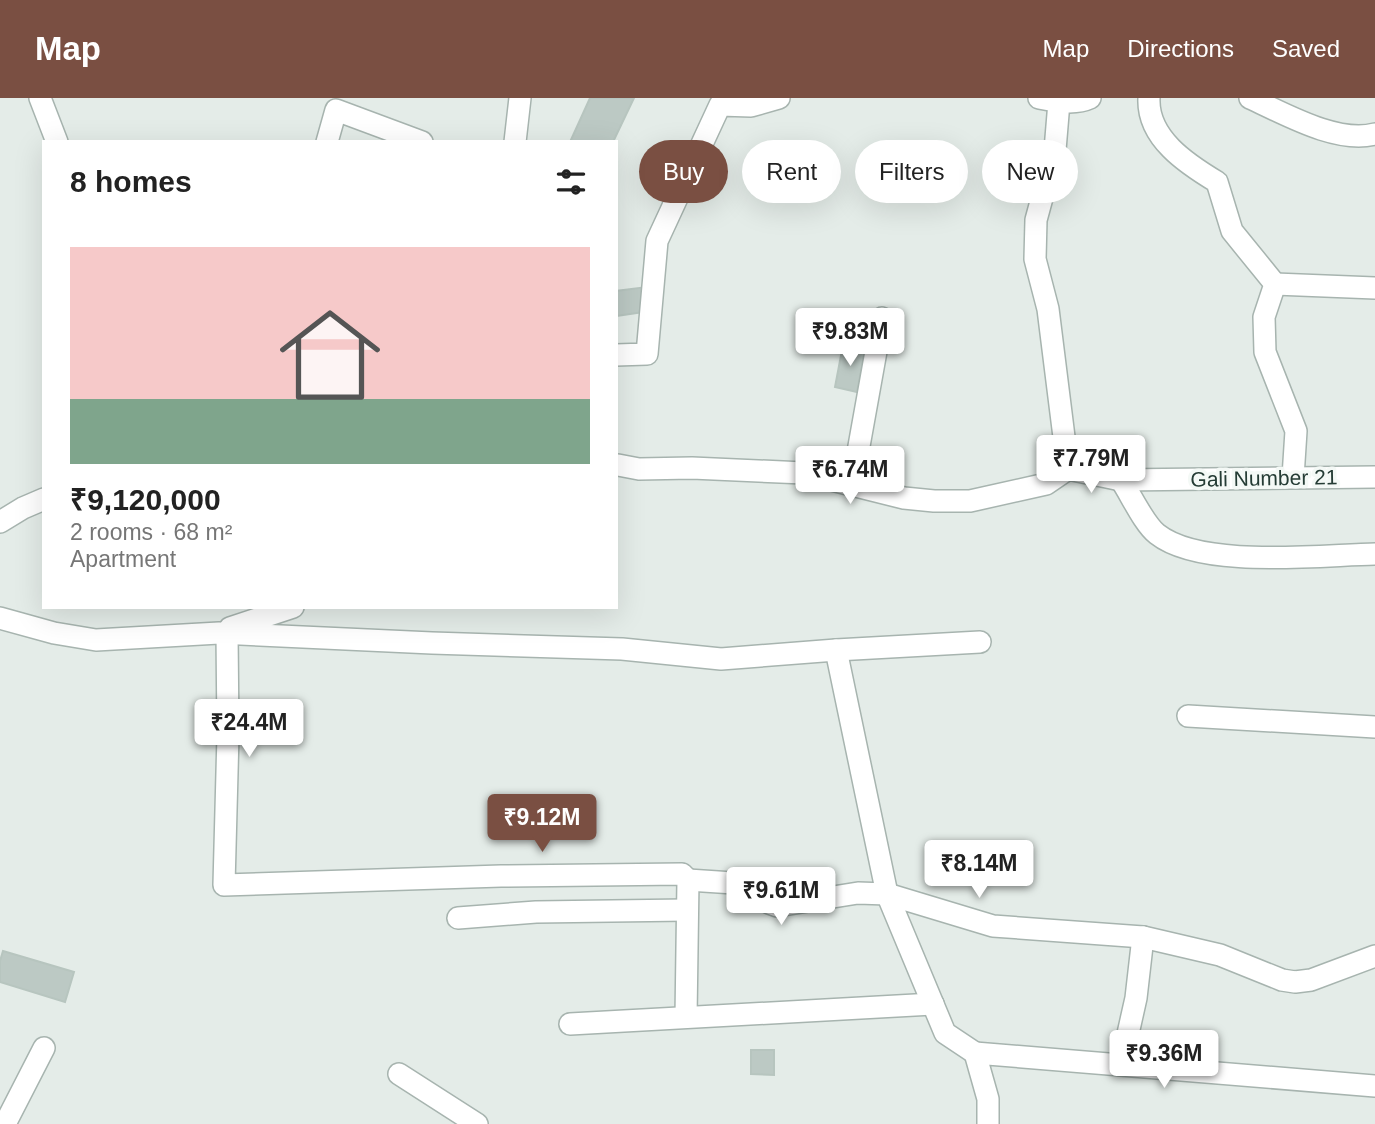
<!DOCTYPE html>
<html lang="en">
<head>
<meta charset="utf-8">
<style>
  body { margin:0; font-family:Helvetica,sans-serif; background:#f6f6f6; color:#222; height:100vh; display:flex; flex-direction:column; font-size:26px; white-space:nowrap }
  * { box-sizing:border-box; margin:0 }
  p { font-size:23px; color:#767676 }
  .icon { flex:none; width:38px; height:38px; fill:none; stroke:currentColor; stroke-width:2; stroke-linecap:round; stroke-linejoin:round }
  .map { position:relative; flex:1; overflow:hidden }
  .sheet { position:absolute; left:42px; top:42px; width:576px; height:469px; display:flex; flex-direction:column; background:#fff; border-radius:0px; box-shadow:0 7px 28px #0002 }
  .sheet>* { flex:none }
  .guide { position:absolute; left:639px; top:42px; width:630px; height:63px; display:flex; gap:14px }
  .price { position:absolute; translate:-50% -60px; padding:0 16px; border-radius:7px; background:#fff; color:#222; font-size:23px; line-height:46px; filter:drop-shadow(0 2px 4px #0008) }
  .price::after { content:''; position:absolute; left:50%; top:42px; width:21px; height:16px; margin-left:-10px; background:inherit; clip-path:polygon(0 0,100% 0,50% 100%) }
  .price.on { background:#7a4f42; color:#fff }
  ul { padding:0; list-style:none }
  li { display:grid; align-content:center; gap:14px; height:371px; padding:0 28px }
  li span { display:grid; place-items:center; height:217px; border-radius:0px; color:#555 }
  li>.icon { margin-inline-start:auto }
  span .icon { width:126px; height:126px; fill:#fffc; stroke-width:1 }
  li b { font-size:30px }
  h2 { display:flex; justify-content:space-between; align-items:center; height:84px; padding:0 28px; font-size:30px }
  .tag { padding:0 24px; border-radius:32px; background:#fff; box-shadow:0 7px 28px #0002; font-size:24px; line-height:63px }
  .tag.on { background:#7a4f42; color:#fff }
  header { display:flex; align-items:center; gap:42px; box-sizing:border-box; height:98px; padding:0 35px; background:#7a4f42; color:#fff }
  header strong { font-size:33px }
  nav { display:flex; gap:38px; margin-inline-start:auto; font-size:24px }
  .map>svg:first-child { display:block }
</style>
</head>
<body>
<header>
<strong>Map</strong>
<nav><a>Map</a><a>Directions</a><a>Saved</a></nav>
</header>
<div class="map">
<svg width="1375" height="1026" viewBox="0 0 1375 1026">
  <rect width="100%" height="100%" fill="#e4ece8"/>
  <g fill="#bcc9c4" stroke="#b7c5bf" stroke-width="2">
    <path d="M590,0H634L613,44H570Z"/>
    <path d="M647,189L651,213L616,218V193Z"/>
    <path d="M843,247L865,252L857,294L835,289Z"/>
    <path d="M3,853L74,874L65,904L0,884V863Z"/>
    <path d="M751,952H774V977L751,976Z"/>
  </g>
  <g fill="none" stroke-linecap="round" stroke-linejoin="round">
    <defs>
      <g id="minor">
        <path d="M40,0L57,44"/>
        <path d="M1039,0C1055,3 1075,7 1090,0"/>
        <path d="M1149,0C1147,40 1187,66 1217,84L1232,133L1275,186L1264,219L1265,254L1296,333L1293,379"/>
        <path d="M1250,0C1285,16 1337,46 1375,36"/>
        <path d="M1059,4L1055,52L1036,122L1035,161L1048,211L1068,371"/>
        <path d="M327,44L336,12L422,44"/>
        <path d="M515,44L520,0"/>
        <path d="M1275,186L1375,190"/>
        <path d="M616,257L647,256L657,143L720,7L751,8L779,0"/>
        <path d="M618,367L639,371L692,370L804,375L904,400L934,403H970L1046,386L1068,371L1121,382L1375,379"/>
        <path d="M1121,382C1131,397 1144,426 1157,436C1201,471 1319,457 1375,456"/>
        <path d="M852,387L882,220"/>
        <path d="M0,424L23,410L44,401"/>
        <path d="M0,520L54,535L96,542L219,535L432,545L622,551L721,561L836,552L980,544"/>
        <path d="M230,530L293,509"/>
        <path d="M227,535L228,637L224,787L501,778L682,776L688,782L686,919"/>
        <path d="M1188,618L1375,629"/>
        <path d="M688,782L765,787L769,805L777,808L858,795L887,796L836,552"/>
        <path d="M458,820L536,814L687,812"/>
        <path d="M570,926L933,906"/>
        <path d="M975,955L945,935L887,796L993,828L1143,839L1220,857L1282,882L1295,884L1311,882L1375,858"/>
        <path d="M1121,967L1136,900L1143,839"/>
        <path d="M399,976L477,1026"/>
        <path d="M5,1026L44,950"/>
        <path d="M988,1026V1001L975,955L1375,988"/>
      </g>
    </defs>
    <use href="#minor" stroke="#a7b4af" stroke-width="24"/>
    <use href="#minor" stroke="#fff" stroke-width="21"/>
  </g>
  <g text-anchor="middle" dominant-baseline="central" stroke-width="7" stroke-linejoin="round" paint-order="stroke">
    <g font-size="21" fill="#253c35" stroke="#f4f9f6">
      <text transform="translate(1264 380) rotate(-1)">Gali Number 21</text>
    </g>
  </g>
</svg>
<b class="price" style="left:850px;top:270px">₹9.83M</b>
<b class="price" style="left:1091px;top:397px">₹7.79M</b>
<b class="price" style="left:850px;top:408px">₹6.74M</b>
<b class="price" style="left:249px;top:661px">₹24.4M</b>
<b class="price on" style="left:542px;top:756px">₹9.12M</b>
<b class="price" style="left:979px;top:802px">₹8.14M</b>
<b class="price" style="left:781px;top:829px">₹9.61M</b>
<b class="price" style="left:1164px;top:992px">₹9.36M</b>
<div class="guide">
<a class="tag on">Buy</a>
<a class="tag">Rent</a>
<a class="tag">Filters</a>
<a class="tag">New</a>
</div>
<section class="sheet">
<h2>8 homes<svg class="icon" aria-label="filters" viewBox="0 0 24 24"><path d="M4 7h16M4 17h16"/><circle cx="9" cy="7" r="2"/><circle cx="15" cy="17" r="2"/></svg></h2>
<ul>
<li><span style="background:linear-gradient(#f6c9c9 70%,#7fa58c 0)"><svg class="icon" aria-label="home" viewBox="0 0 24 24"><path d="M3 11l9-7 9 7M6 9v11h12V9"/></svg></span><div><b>₹9,120,000</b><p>2 rooms · 68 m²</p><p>Apartment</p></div></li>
</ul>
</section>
</div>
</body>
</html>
